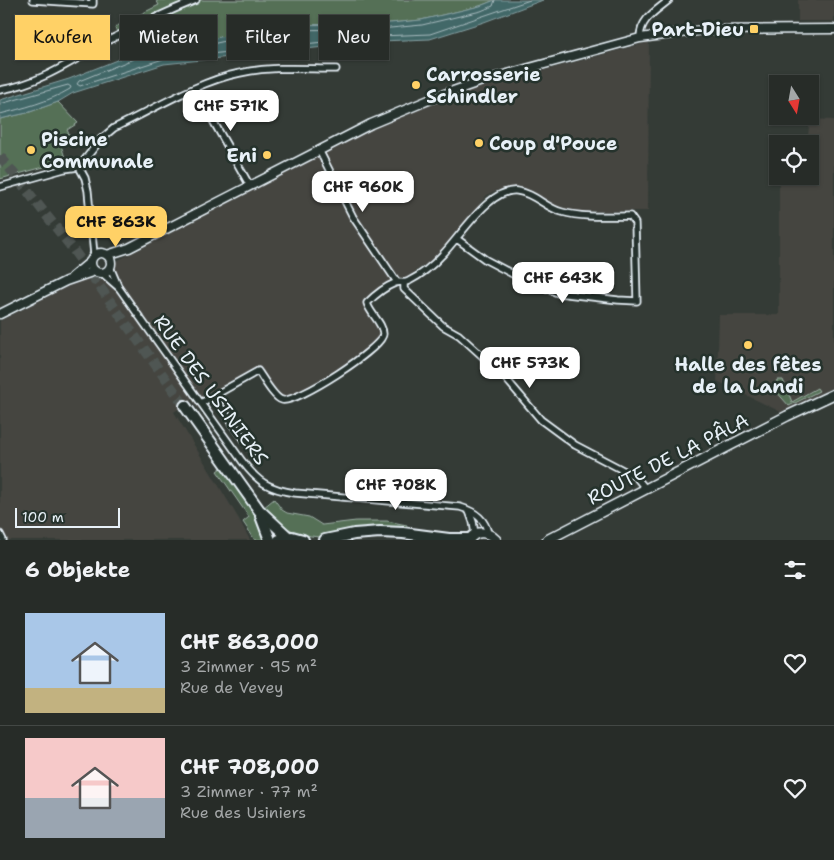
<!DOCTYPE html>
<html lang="de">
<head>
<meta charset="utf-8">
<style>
  body { margin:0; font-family:"Shantell Sans",sans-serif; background:#333834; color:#f1f3f6; height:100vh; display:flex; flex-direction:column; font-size:19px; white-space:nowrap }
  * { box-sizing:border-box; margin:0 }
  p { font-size:16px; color:#a4a7a8 }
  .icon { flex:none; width:28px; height:28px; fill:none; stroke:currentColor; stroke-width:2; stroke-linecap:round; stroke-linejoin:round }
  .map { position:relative; height:540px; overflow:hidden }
  .sheet { display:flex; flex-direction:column; background:#272c28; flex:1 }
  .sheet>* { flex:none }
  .guide { position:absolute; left:15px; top:15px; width:500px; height:45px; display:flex; gap:10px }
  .needle { width:32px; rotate:169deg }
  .controls { position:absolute; left:769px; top:75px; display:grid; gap:10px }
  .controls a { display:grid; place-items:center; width:50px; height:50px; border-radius:0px; background:#272c28; box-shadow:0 1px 4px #0004,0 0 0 1px #434845; font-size:25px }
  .scale { position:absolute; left:15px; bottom:12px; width:105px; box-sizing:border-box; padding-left:5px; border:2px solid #e8f1f8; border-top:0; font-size:14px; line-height:18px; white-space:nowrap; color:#e8f1f8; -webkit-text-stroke:4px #26332d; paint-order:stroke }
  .price { position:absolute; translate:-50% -42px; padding:0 11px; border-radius:10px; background:#fff; color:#222; font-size:16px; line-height:32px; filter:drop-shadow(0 1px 2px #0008) }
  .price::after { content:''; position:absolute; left:50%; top:30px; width:15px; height:11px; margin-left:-8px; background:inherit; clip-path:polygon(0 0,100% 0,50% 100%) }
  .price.selected { background:#ffd166; color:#111 }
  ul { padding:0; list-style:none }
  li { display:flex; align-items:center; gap:15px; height:125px; padding:0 25px }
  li+li { border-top:1px solid #434845 }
  li span { display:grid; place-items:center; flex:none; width:140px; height:100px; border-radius:0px; color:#555 }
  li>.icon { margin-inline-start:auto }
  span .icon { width:60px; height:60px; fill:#fffc; stroke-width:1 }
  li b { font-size:21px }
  h2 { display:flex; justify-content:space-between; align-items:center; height:60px; padding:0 25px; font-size:21px }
  .chip { padding:0 18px; border-radius:0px; background:#272c28; box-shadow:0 1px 4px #0004,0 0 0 1px #434845; font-size:18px; line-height:45px }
  .chip.selected { background:#ffd166; color:#111 }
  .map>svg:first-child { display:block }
</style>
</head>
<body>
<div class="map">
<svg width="834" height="540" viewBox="0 0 834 540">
  <rect width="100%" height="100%" fill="#343b36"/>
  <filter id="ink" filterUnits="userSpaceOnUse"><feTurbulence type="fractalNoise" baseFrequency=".02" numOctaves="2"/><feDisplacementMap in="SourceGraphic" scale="10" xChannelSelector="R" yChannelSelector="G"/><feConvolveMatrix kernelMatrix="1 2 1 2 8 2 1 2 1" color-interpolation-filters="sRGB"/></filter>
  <g filter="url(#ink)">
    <g fill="#444540">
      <rect x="798" y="0" width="36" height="21"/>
      <path d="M649,42L648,211H571L556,206L532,191L524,188L511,187L492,192L486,196L449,244L433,259L371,303L370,307L385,335L383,341L368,354L319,387L292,402L285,403L274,401L256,376L198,409L192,400L174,412L239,519L250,540H0V321L380,125L421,107L464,92Z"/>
      <path d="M810,119L834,120V387L781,412L717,381L719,315H779V176H810V144H807Z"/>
    </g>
    <g fill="#546f56" stroke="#9eb0a7">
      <path d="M156,0H495L480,6L421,20L380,24L276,25L197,42L157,44L126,57L115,27L159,5Z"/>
      <path d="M58,102L78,123L67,130L69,134L59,139L66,161L0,179V119L27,113Z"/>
      <path d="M777,380H783L792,402L817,388L819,391L789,406L775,390L774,387Z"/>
      <path d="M221,468C238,491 257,513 265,540H255L243,522L249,517L217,471Z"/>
      <path d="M274,499L282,510L287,513L309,517L322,525L356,521H387L407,525V530L320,537C293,535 282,526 263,508Z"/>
    </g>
    <path fill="#436868" stroke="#859fa2" d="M495,0H543L484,22L430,39L381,41L164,64L73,93L58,102L27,113L0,119V100L69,79L157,44L197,42L276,25L380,24L421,20L480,6Z"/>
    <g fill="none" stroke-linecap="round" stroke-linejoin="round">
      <g stroke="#a6babe" stroke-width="1">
        <path d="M495,0L493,6L481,11L422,25L380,29L276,30L198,47L158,49L79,81L77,84L80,86L163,59L380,36L430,34L530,0"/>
        <path d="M0,104L68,85L71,87L70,89C48,102 24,108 0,114"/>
      </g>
      <path stroke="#4f5653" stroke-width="10" stroke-dasharray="10 5" stroke-linecap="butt" d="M0,156L72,248L185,406"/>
      <defs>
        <g id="street">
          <path d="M33,0L93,4V0"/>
          <path d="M640,38C640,19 656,11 669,0"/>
          <path d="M195,89L250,186"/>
          <path d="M0,90C43,83 78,57 115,37C141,24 169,11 196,0"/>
          <path d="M319,150L353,217L397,282"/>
          <path d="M0,187L64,169L79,167"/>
          <path d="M94,255L88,191L85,178L79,167L101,139L114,128C152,110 199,81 240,73C271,66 304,69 336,69"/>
          <path d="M110,267L119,288L242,461C258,482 268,489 295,493L460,507C474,511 485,519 488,533"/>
          <path d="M102,273L118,287"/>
          <path d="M404,283V289L443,326L459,335L502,374L541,420L575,445L636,477L645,488"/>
          <path d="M213,396L253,451"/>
          <path d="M201,403L258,371C263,378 274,398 282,400C296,404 383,348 383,334C383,323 370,314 367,303C374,296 385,287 395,283C400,281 404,284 409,281C421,275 433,265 442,255C461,236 489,188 517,191C534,193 546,208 562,212C584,218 608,216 630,216L635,223L637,301L618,300L558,293L524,280L486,260L457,239"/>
          <path d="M469,511L473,522L475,534"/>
          <path d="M0,534L3,540"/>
        </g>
        <g id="secondary">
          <circle cx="101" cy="263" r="10"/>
          <path d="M107,255L129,248L371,124L436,97L482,81L640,38L704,30L834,29"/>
          <path d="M72,277L90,262"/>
          <path d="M0,314L66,281L95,271"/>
        </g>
        <g id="primary">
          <path d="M469,540C476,530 488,531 496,540"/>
          <path d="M547,540L787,416L834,394"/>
        </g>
        <g id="highway">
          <path d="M185,406L259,510L288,537"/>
          <path d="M261,516L270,540"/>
          <path d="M279,540L292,537L303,540"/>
          <path d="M325,540L354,534L380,532L403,533L449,539H469"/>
        </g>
      </defs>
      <use href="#street" stroke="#e8f1f8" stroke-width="9"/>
      <use href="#secondary" stroke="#e8f1f8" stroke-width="11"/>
      <use href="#primary" stroke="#e8f1f8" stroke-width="12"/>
      <use href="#highway" stroke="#e8f1f8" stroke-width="14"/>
      <use href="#street" stroke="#26332d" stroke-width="5.5"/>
      <use href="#secondary" stroke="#26332d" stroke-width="8"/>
      <use href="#primary" stroke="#26332d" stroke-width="9"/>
      <use href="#highway" stroke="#26332d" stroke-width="10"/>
    </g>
  </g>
  <g fill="#ffd166" stroke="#26332d" stroke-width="2">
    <rect x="749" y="24" width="10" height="10" rx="2.5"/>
    <circle cx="416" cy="85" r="5"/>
    <circle cx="479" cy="143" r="5"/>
    <circle cx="31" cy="150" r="5"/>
    <circle cx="267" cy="155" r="5"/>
    <circle cx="748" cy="345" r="5"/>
  </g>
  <g text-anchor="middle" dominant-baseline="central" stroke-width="5" stroke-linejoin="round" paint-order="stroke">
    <g font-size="19" font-weight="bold" fill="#e8f1f8" stroke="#26332d" text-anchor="start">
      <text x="744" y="29" text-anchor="end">Part-Dieu</text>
      <text x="426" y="74">Carrosserie<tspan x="426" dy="22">Schindler</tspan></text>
      <text x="41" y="139">Piscine<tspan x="41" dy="22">Communale</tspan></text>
      <text x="489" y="143">Coup d'Pouce</text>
      <text x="257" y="155" text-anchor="end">Eni</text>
      <text x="748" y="364" text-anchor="middle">Halle des fêtes<tspan x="748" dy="22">de la Landi</tspan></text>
    </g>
    <g font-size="19" fill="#e8f1f8" stroke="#26332d">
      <text transform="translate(211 390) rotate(54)">RUE DES USINIERS</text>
      <text transform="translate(668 459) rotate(-27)">ROUTE DE LA PÂLA</text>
    </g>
  </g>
</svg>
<div class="controls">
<a><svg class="needle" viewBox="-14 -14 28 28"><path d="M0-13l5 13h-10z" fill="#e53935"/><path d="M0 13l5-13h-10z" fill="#a4a7a8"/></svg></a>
<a><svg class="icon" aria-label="locate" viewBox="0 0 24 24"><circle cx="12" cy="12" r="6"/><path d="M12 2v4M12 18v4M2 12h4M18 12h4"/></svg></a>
</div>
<div class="scale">100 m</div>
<b class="price" style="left:231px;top:132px">CHF 571K</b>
<b class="price" style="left:363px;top:213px">CHF 960K</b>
<b class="price selected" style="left:116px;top:248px">CHF 863K</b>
<b class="price" style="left:563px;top:304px">CHF 643K</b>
<b class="price" style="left:530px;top:389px">CHF 573K</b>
<b class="price" style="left:396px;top:511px">CHF 708K</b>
<div class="guide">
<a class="chip selected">Kaufen</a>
<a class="chip">Mieten</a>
<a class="chip">Filter</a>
<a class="chip">Neu</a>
</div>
</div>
<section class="sheet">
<h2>6 Objekte<svg class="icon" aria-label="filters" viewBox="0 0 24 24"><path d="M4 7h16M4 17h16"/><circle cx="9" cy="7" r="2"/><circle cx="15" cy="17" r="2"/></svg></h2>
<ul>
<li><span style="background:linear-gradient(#a9c7e8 75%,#c2b280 0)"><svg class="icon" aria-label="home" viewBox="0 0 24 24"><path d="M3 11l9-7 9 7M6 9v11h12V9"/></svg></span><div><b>CHF 863,000</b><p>3 Zimmer · 95 m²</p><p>Rue de Vevey</p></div><svg class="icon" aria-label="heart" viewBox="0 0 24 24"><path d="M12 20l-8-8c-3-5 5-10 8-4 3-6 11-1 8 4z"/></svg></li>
<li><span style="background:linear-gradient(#f6c9c9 60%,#9aa5b1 0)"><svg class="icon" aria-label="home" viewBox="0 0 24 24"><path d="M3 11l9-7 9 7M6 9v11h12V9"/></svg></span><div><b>CHF 708,000</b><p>3 Zimmer · 77 m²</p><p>Rue des Usiniers</p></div><svg class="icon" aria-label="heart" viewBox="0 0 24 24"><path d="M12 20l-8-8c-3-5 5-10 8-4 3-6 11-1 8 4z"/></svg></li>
</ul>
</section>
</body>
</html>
